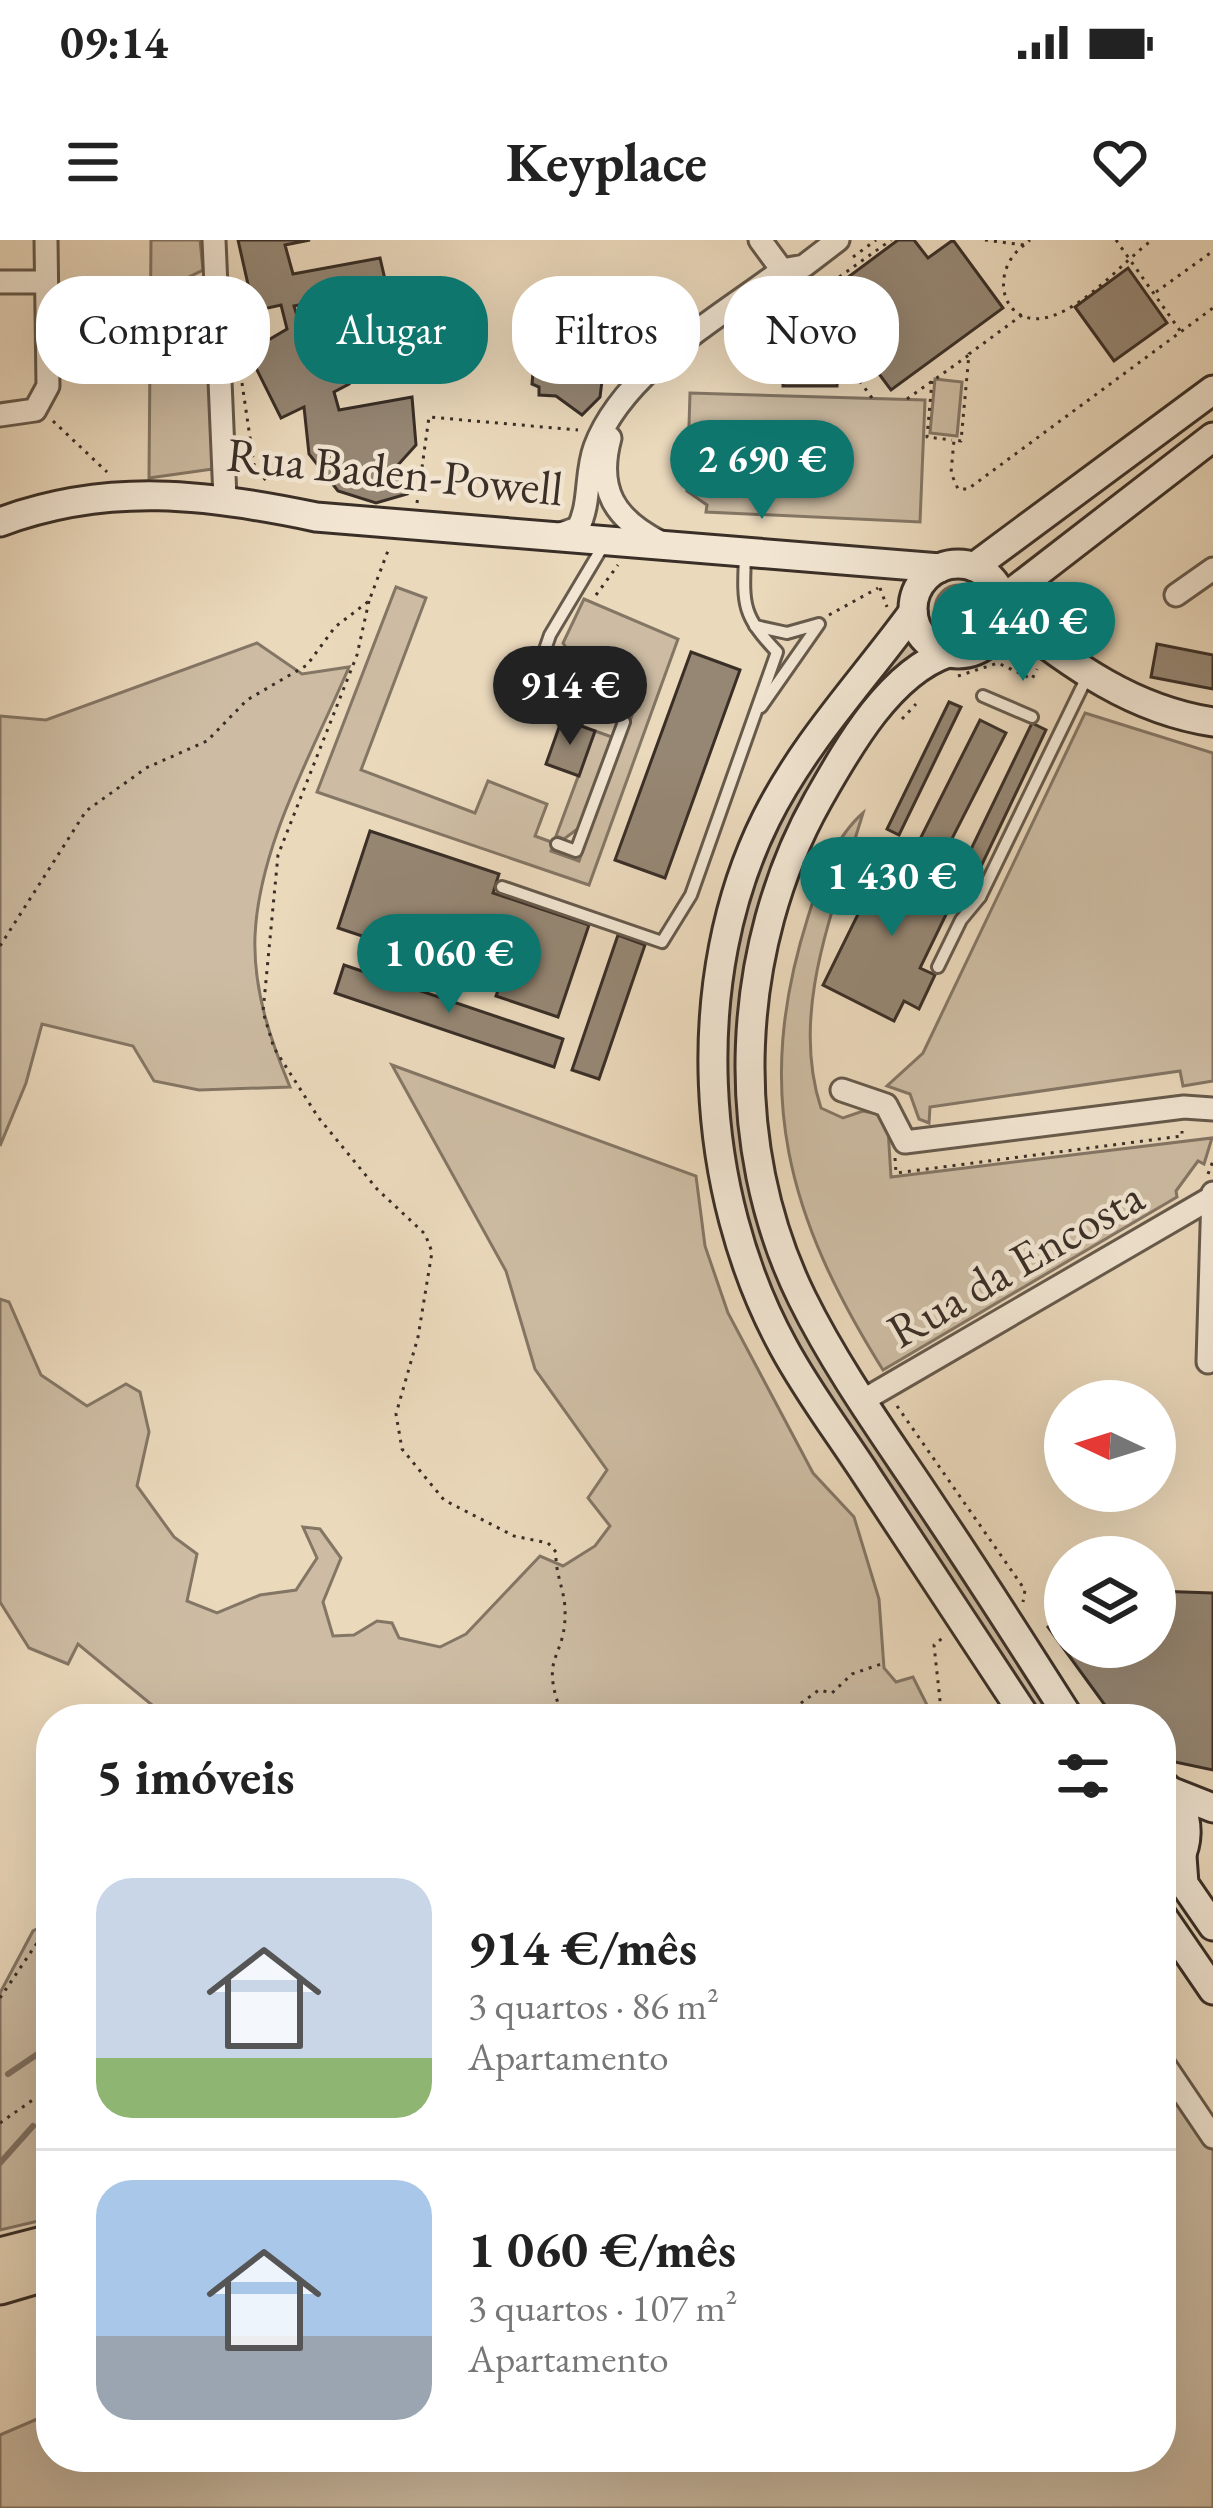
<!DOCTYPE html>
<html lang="pt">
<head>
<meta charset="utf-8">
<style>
  body { margin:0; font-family:"EB Garamond",serif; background:#f6f6f6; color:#222; height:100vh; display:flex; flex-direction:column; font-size:45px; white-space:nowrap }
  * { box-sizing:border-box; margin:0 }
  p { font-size:39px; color:#767676 }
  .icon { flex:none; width:66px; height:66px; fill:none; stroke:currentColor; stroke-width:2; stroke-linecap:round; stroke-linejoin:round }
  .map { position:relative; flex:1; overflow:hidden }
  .side { position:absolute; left:36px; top:1464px; width:1140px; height:768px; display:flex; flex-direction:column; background:#fff; border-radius:48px; box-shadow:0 12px 48px #0002 }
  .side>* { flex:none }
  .guide { position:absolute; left:36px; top:36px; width:1143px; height:108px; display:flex; gap:24px }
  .needle { width:78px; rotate:274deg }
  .controls { position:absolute; left:1044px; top:1140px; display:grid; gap:24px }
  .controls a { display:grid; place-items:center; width:132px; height:132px; border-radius:50%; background:#fff; box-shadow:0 12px 48px #0002; font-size:60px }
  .price { position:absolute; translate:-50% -102px; padding:0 27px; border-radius:42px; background:#0f766e; color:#fff; font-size:39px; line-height:78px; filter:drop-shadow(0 3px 6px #0008) }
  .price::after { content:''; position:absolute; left:50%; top:72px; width:36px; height:27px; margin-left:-18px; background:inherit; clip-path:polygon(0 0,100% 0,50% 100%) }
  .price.current { background:#222; color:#fff }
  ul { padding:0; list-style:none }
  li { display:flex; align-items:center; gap:36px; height:300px; padding:0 60px }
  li+li { border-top:3px solid #e0e0e0 }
  li span { display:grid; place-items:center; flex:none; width:336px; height:240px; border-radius:36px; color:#555 }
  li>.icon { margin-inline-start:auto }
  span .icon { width:144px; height:144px; fill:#fffc; stroke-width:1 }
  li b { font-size:51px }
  h2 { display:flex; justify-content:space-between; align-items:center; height:144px; padding:0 60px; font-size:51px }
  .tag { padding:0 42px; border-radius:48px; background:#fff; box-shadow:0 12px 48px #0002; font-size:42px; line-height:108px }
  .tag.current { background:#0f766e; color:#fff }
  .status { display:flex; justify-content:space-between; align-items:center; height:84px; padding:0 60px; background:#fff; direction:ltr }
  .status svg { height:33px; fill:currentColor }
  header { display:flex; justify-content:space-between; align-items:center; height:156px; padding:0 60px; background:#fff; font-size:54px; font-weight:700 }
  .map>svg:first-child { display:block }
</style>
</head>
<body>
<div class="status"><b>09:14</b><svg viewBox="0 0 49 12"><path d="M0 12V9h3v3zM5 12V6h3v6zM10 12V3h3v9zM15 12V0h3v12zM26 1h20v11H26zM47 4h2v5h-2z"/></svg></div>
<header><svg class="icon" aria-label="menu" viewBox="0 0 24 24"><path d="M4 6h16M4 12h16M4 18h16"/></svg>Keyplace<svg class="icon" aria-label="heart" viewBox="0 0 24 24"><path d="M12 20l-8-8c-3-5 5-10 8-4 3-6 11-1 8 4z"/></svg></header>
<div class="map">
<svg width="1213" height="2268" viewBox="0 0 1213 2268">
  <rect width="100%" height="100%" fill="#ebd9bc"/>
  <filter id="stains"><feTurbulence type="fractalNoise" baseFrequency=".00167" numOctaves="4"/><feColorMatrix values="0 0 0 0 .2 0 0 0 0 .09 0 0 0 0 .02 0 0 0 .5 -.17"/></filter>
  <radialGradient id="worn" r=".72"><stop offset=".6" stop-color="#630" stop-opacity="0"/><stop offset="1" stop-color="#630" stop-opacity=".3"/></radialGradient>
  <g fill="#cdbca3" stroke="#847665" stroke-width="3">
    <path d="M151,0H200L203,30L187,38L189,100L210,102L213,229L149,238Z"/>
    <path d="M935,139L962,142L957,196L930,193Z"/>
    <path d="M690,153L925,160L920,282L706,272L707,265L687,251Z"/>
    <circle cx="959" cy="369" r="24"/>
    <path d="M396,347L426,358L361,530L475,573L488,541L547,564L535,596L554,603L551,611L579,621L635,467L618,430L568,410L563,403L584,359L678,399L589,645L317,552Z"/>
    <path d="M912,400L919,411C740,571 689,835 786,1055C813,1116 852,1171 889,1227C944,1311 999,1395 1054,1479H1041C989,1401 938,1322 886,1244C846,1184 803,1124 774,1057C675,834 731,564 912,400Z"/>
    <path d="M257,403L302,434L349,427C314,510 259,604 255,696C253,749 270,799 290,847L199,850L154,841L133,806L42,784L26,843L0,906V476L46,480Z"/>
    <path d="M1085,473L1213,513V841L1183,846L1180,831L930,867L929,883L919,879L910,854L887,846L923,813Z"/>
    <path d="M595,491L612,497L580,587L564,599L556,596Z"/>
    <path d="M863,573C835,667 789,770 821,868L843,878L863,871L878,874L888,888L891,937L1212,898L1204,924L1198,921L1176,951L1177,957L883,1130C788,978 752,853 808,677C819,641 834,598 863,573Z"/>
    <path d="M392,825L696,936L705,1006L728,1073L813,1233L854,1277L879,1359L884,1428L896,1442L913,1437L934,1479H169L78,1404L68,1424L29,1408L0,1362V1059L9,1062L41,1135L87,1166L126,1144L140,1152L149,1192L137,1246L174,1297L197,1314L187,1361L217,1373L260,1355L296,1350L317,1318L303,1287L320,1289L341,1318L323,1362L333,1396L354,1395L377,1381L392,1383L399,1398L440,1407L466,1394L540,1316L563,1326L595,1306L610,1286L588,1258L607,1230L535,1129L506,1031Z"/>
    <path d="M51,1682V1978L0,1990V1753L33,1691Z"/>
    <path d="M1161,1820L1213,1897V2268H0V2195L51,2173V2217H1161Z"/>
  </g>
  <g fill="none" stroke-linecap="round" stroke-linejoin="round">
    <g stroke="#807262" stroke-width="6">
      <path d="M42,1830L45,1810"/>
      <path d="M8,1834L51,1805"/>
      <path d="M0,1923L33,1886"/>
    </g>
  </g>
  <g fill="#968774" stroke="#3a2f27" stroke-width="3">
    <path d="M238,0H310L285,5L293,34L380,18L387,48L294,66L299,83L315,74L349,144L334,152L339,170L412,157L416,205L397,226L407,254L376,263L338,251L309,214L304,167L281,178L248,112L287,89L281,65L254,71Z"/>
    <path d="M898,0H914L928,18L953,0L1003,68L891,150L856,103L842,113L808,67Z"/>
    <path d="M1128,28L1167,83L1114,121L1075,67Z"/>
    <path d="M539,62L611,69L650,92L646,100L618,84L607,101L600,157L582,175L556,156L539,155V147L532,144Z"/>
    <path d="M806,110L838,118L837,146H783V117H806Z"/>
    <path d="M1157,404L1213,415V449L1151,437Z"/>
    <path d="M691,412L740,430L665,638L615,620Z"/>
    <path d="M949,462L961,467L899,595L887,589Z"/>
    <path d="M562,479L595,491L579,536L546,524Z"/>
    <path d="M980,480L1006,493L938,626L913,613Z"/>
    <path d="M1032,483L1046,490L975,639L960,632Z"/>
    <path d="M370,591L499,634L493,653L589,685L558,777L496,756L501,742L338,688Z"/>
    <path d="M882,612L958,650L920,728L935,735L919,769L904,761L894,781L823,745L871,648L865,645Z"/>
    <path d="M618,695L645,705L599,839L572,830Z"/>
    <path d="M344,725L563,799L554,827L335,753Z"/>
    <path d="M1155,1351L1213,1353V1530L1161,1519V1479H1115L1048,1387L1065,1373V1407H1155Z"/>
  </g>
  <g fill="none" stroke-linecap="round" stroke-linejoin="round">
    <defs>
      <g id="lane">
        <path d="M755,386L787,393L819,384L761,467"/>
        <path d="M983,456L1032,477"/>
        <path d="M557,604L576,611L624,482L595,441L541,421L550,395L606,301"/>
        <path d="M951,642L980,657"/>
        <path d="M502,647L662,702L691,655L777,412C742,375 743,365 745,316"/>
        <path d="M938,727L961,680L980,657L1087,437"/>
      </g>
      <g id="street">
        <path d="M214,0L225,258"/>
        <path d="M760,0L782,30"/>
        <path d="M0,42H46"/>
        <path d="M0,175L35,170L48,146L46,0"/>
        <path d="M610,198C596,250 615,279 660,302"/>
        <path d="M558,295L578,288C591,263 585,234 595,207C623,131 720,77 782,30L804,26L838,0"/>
        <path d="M1176,355L1213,329"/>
        <path d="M842,850L886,865L905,902L1184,867L1213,869"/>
        <path d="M1208,1122L1213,953"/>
        <path d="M862,1161L1211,958"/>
        <path d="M1161,1820L1213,1897"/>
      </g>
      <g id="secondary">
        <path d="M0,282C108,242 207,254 316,277L940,328"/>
        <circle cx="958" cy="369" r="45"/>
        <path d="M974,327L1213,150"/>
        <path d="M1002,360L1213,197"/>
        <path d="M913,372C862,442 805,501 766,579C687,738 699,952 783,1106C807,1151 839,1193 867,1236C920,1317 974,1398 1027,1479"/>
        <path d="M1003,372C1069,422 1128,469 1213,482"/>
        <path d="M948,413C889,433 847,509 818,560C735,707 726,904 802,1058C838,1131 887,1198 932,1266C979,1336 1025,1408 1070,1479"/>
        <path d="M1161,1543C1196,1571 1193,1615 1161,1643"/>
        <path d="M1170,1551L1213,1568"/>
        <path d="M1182,1616L1184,1644L1213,1686"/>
        <path d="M1161,1674L1213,1750"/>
      </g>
      <g id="primary">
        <path d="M0,2015L51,2002"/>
        <path d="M0,2047L51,2032"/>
      </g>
    </defs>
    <use href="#lane" stroke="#665a4c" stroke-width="16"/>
    <use href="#street" stroke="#665a4c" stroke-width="27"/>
    <use href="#secondary" stroke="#3a2f27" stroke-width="33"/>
    <use href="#primary" stroke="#3a2f27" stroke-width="39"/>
    <g stroke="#3a2f27" stroke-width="3" stroke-dasharray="3 6" stroke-linecap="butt">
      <path d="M985,0L1024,5L1030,0"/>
      <path d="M1116,0L1181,92"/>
      <path d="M1024,5C986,34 1004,92 1052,76C1088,64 1122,23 1152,0"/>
      <path d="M853,17L876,0"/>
      <path d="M792,47L803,63"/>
      <path d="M1156,52L1213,11"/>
      <path d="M1022,75L969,114L961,201L954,200L951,233L958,249H968L1213,68"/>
      <path d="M932,141L927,197L952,200"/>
      <path d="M242,143L254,225L267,242"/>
      <path d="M872,158L803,63L891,0"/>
      <path d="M907,159L969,115"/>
      <path d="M53,181L107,232"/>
      <path d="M417,263L429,177L578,190"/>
      <path d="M880,348L887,367"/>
      <path d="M596,355L618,325"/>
      <path d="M369,361L357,415L278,615L263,772L274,808L318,877L377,949L425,994L432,1012L418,1097L396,1174L402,1209L444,1260L514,1296L548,1303L556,1312C555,1333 564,1349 565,1368C567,1423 537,1411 563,1477L617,1473L636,1479"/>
      <path d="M829,375L878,348"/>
      <path d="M958,436L998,423L1032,439L1037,429"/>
      <path d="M902,479L916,464"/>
      <path d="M0,706L86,571L146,528L207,501L247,460L307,425L335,387L369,361L389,308"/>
      <path d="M895,918L896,933L1182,896V891"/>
      <path d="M1208,934L1213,921"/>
      <path d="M897,1166L1025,1350L1023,1362"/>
      <path d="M1092,1469L1100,1479"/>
      <path d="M699,1479H710"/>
      <path d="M732,1479H744"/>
      <path d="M779,1479L819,1450L832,1453L852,1434L884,1423"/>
      <path d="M942,1479L934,1405L945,1396"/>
      <path d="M40,1704L51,1699"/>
      <path d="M0,1758L41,1697L51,1692"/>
      <path d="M0,1883L51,1847"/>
    </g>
    <use href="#lane" stroke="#f2e6d3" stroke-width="10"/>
    <use href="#street" stroke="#f2e6d3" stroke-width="21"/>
    <use href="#secondary" stroke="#f2e6d3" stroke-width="27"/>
    <use href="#primary" stroke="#ebd9bc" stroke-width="33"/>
  </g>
  <g text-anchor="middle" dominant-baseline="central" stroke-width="9" stroke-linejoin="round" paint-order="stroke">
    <g font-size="48" fill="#3a2f27" stroke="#f2e6d3">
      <text transform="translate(395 231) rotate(6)">Rua Baden-Powell</text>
      <text transform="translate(1015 1023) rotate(-30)">Rua da Encosta</text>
    </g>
  </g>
  <rect width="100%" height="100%" filter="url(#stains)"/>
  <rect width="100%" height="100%" fill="url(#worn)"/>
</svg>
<div class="controls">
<a><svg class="needle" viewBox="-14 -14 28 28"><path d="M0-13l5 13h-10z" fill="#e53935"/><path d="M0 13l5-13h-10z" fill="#767676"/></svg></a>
<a><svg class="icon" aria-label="layers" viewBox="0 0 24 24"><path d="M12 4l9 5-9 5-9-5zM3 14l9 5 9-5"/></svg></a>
</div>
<b class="price" style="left:762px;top:282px">2 690 €</b>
<b class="price" style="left:1023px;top:444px">1 440 €</b>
<b class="price current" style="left:570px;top:508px">914 €</b>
<b class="price" style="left:892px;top:699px">1 430 €</b>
<b class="price" style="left:449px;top:776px">1 060 €</b>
<div class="guide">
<a class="tag">Comprar</a>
<a class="tag current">Alugar</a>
<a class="tag">Filtros</a>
<a class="tag">Novo</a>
</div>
<section class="side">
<h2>5 imóveis<svg class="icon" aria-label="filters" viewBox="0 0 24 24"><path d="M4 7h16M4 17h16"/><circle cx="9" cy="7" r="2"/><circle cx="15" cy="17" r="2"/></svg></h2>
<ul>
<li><span style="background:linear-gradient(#c9d6e8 75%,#8fb573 0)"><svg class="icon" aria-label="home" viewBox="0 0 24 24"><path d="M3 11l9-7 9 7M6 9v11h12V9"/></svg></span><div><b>914 €/mês</b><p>3 quartos · 86 m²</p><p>Apartamento</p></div></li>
<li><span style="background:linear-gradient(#a9c7e8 65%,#9aa5b1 0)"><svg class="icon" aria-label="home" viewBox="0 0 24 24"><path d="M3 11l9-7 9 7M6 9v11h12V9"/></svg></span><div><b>1 060 €/mês</b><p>3 quartos · 107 m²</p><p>Apartamento</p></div></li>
</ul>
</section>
</div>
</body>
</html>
